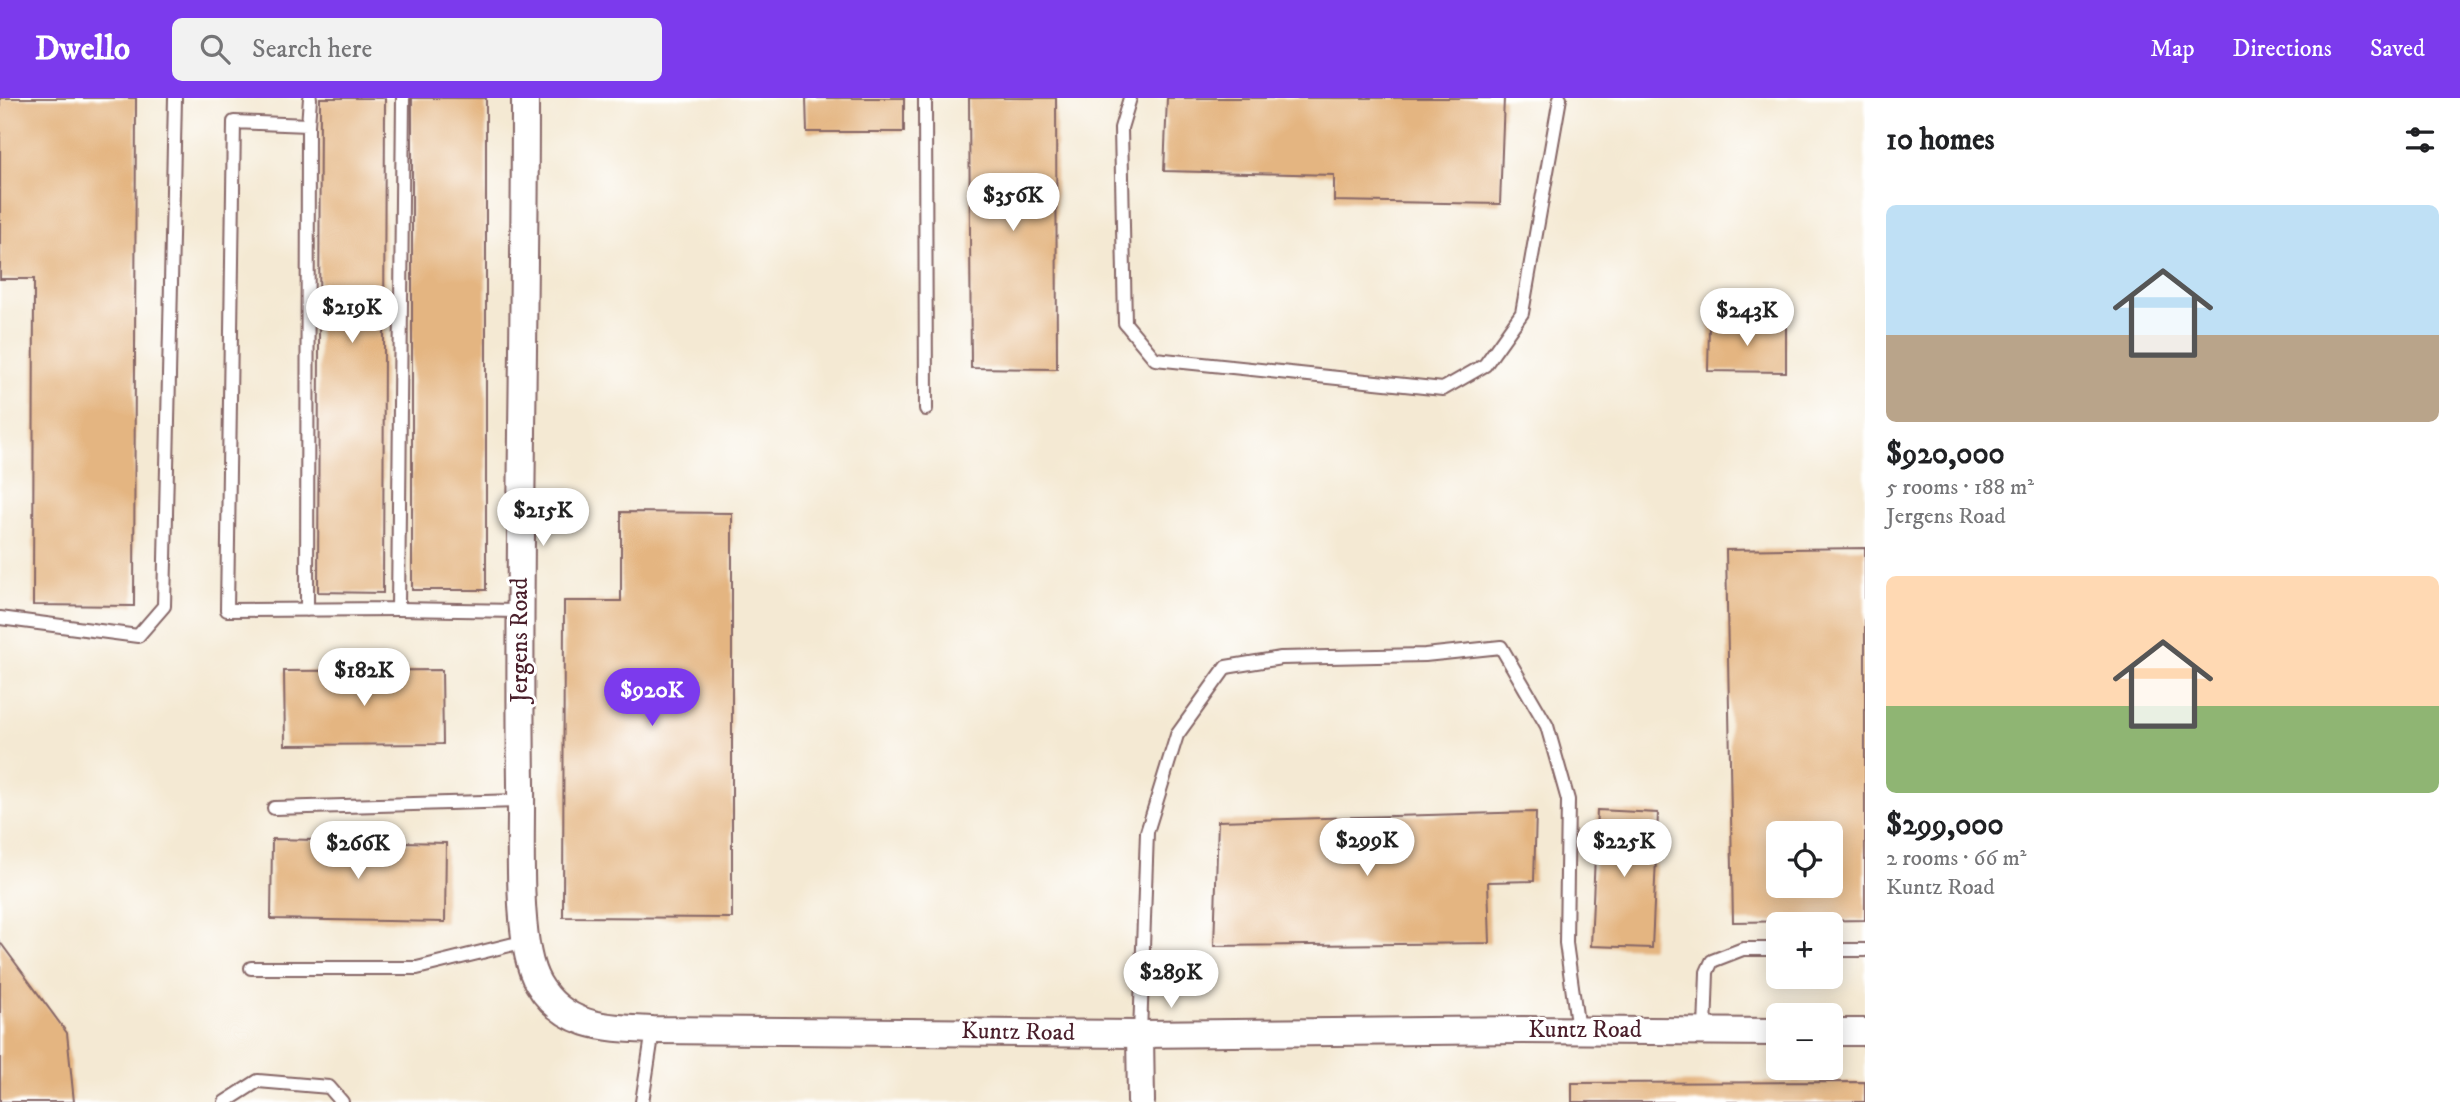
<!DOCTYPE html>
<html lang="en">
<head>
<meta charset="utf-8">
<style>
  body { margin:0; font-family:"IM FELL DW Pica",serif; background:#f2f2f2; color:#202124; height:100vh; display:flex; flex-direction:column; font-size:26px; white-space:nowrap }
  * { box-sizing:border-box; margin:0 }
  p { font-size:23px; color:#757577 }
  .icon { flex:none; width:38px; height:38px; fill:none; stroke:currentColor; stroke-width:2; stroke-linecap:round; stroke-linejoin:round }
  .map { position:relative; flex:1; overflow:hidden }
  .drawer { display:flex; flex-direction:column; background:#fff; width:595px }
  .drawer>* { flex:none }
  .controls { position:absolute; left:1766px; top:723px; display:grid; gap:14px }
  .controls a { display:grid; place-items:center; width:77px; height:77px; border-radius:10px; background:#fff; box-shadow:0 4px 18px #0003; font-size:35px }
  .price { position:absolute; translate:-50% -60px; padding:0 16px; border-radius:24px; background:#fff; color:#222; font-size:23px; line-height:46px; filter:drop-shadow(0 2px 4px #0008) }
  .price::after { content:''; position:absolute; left:50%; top:42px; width:21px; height:16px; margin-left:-10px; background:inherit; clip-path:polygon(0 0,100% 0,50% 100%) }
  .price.selected { background:#7c3aed; color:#fff }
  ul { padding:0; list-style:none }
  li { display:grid; align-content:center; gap:14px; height:371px; padding:0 21px }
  li span { display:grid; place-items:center; height:217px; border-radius:10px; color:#555 }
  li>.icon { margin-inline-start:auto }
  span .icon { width:126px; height:126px; fill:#fffc; stroke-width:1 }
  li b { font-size:30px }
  h2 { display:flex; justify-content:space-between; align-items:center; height:84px; padding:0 21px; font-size:30px }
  header { display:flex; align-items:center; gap:42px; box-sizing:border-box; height:98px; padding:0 35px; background:#7c3aed; color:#fff }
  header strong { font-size:33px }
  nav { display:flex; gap:38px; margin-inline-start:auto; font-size:24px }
  .search { width:490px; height:63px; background:#f2f2f2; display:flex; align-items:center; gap:18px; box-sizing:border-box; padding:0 24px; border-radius:10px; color:#757577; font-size:26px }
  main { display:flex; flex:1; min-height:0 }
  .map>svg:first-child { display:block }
</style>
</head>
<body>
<header>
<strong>Dwello</strong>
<div class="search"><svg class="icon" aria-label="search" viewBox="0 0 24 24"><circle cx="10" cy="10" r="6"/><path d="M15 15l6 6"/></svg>Search here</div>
<nav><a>Map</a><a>Directions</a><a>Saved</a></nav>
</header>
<main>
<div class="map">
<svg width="1865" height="1004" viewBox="0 0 1865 1004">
  <rect width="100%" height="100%" fill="#fff"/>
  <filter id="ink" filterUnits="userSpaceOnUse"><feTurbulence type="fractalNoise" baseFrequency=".0143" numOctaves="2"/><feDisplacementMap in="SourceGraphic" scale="14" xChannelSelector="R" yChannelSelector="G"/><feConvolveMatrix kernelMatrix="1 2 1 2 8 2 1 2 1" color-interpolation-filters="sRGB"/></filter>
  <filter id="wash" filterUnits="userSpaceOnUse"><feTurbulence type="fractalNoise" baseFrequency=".00686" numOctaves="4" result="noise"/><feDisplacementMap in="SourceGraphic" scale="28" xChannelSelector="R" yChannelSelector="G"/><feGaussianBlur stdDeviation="1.57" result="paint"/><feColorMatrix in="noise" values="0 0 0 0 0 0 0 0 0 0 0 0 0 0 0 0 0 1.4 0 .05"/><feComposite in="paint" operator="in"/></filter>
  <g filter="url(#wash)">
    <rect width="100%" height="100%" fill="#f4e9d3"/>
    <g id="blocks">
      <g fill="#e4b581" fill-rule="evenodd">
        <path d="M0,0H136L134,508L33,507L34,181H0Z"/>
        <path d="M320,0H385L383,495L318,494Z"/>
        <rect x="412" y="0" width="74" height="492"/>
        <path d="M806,0H904V34H807Z"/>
        <path d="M969,0H1056L1057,271L971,270Z"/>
        <path d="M1167,0H1504L1500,106L1334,103V77L1164,73Z"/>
        <path d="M1709,226H1786V274L1708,273Z"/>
        <path d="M621,414L732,415V820L563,819L564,503H621Z"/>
        <path d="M1865,450V822L1733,824L1726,452ZM1778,735H1830V788H1778Z"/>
        <path d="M442,572L443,646L285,647L284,573Z"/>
        <path d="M1597,712L1658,715L1652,850L1591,848Z"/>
        <path d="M1536,714L1534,783L1488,784L1490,845L1214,848L1218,723Z"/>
        <path d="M272,741L446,745L445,824L271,821Z"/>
        <path d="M0,844L67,935L74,1004H0Z"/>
        <path d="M1865,984V1004H1572V985Z"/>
      </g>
    </g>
  </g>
  <g filter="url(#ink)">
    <use href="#blocks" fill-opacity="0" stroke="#866666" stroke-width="2"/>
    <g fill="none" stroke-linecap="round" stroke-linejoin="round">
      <defs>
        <g id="lane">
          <path d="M925,0L926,311"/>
          <path d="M1130,0L1121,30L1125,225L1155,261L1443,291L1485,267L1522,215L1560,0"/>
          <path d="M308,27L310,0"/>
          <path d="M398,511L519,513"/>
          <path d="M307,512L308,27L234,24L227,512L398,511L403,0"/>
          <path d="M0,520L138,538L164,508L175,0"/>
          <path d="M274,710L521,703"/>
          <path d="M1830,852H1865"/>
          <path d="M251,870H417L526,843"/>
          <path d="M1705,933L1707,874L1712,863L1743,851H1778"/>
          <path d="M1140,936L1147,734L1177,637L1226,569L1281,560L1425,557L1501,549L1547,628L1568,702L1566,845L1578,932"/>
          <path d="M225,1004L258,983L329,989L342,1004"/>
          <path d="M642,1004L653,932"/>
        </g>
        <g id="street">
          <path d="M525,0C525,229 518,457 521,686C522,735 515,846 538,885C564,930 607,930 653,932L1140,936L1522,932L1778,934"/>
          <path d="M1830,934H1865"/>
          <path d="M1140,936L1141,1004"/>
        </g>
      </defs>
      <use href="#lane" stroke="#866666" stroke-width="16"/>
      <use href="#street" stroke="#866666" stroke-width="30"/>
      <use href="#lane" stroke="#fff" stroke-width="12"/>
      <use href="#street" stroke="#fff" stroke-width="26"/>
    </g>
  </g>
  <g text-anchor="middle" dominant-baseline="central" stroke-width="6" stroke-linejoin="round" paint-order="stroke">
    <g font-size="24" fill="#4a1f2b" stroke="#fff">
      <text transform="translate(520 542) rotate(-90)">Jergens Road</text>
      <text x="1585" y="932">Kuntz Road</text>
      <text transform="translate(1018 934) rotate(1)">Kuntz Road</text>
    </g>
  </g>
</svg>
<div class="controls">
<a><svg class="icon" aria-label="locate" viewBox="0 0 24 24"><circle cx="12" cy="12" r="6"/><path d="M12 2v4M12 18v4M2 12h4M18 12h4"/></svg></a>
<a>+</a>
<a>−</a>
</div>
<b class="price" style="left:1013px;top:135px">$356K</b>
<b class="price" style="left:352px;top:247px">$219K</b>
<b class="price" style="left:1747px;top:250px">$243K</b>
<b class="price" style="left:543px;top:450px">$215K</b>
<b class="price" style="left:364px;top:610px">$182K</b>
<b class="price selected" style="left:652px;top:630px">$920K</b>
<b class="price" style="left:1367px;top:780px">$299K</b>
<b class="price" style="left:1624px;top:781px">$225K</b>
<b class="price" style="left:358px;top:783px">$266K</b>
<b class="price" style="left:1171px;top:912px">$289K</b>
</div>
<section class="drawer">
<h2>10 homes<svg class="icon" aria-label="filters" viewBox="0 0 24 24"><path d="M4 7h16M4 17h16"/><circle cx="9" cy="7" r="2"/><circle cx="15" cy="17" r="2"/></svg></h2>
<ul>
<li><span style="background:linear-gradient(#bfe0f5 60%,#b9a48a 0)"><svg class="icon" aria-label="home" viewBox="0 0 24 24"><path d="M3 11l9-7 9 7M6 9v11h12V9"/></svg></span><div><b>$920,000</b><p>5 rooms · 188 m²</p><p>Jergens Road</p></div></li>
<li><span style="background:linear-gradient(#ffd9b3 60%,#8fb573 0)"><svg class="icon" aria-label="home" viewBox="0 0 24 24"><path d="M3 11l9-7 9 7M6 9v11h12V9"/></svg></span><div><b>$299,000</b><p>2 rooms · 66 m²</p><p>Kuntz Road</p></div></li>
</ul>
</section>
</main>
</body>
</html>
